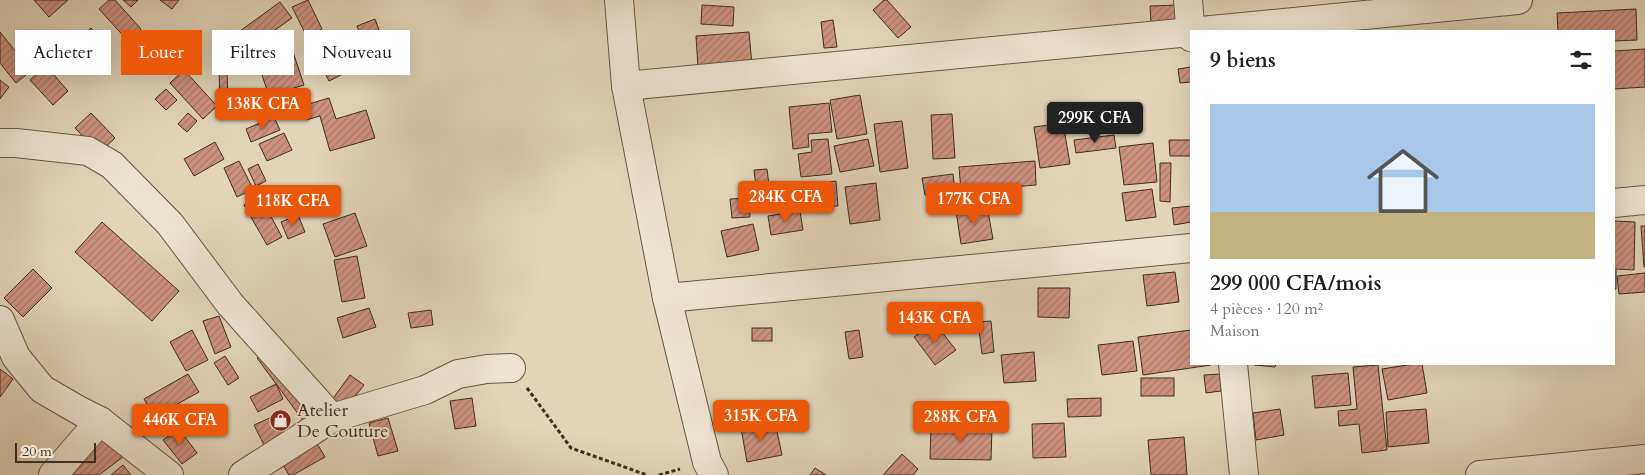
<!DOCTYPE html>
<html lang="fr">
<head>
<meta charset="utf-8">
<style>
  body { margin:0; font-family:Cardo,serif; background:#f2f2f2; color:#202124; height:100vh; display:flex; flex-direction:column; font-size:19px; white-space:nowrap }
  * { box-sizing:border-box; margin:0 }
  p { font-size:16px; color:#757577 }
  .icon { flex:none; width:28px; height:28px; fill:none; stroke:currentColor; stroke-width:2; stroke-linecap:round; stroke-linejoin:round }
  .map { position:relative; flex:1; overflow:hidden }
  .sheet { position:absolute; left:1190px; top:30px; width:425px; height:335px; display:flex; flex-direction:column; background:#fff; border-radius:0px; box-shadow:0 5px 20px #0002 }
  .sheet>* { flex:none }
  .guide { position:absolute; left:15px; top:30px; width:475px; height:45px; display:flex; gap:10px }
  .scale { position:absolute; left:15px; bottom:12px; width:81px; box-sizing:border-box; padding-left:5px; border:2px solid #3e2e24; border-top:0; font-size:14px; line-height:18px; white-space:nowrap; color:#3e2e24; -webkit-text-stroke:4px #ece3d1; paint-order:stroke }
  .price { position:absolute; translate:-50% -42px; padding:0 11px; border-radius:5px; background:#ea580c; color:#fff; font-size:16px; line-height:32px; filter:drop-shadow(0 1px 2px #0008) }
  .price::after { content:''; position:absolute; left:50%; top:30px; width:15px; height:11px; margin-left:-8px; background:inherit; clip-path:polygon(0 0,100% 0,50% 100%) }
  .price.current { background:#222; color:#fff }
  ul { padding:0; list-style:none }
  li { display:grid; align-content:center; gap:10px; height:265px; padding:0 20px }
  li+li { border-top:1px solid #e0e0e0 }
  li span { display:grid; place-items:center; height:155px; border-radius:0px; color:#555 }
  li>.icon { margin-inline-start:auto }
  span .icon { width:90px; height:90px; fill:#fffc; stroke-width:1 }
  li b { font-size:21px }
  h2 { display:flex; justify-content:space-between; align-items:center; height:60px; padding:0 20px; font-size:21px }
  .tag { padding:0 18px; border-radius:0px; background:#fff; box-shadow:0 5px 20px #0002; font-size:18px; line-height:45px }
  .tag.current { background:#ea580c; color:#fff }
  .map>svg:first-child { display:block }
</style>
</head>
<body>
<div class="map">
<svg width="1645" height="475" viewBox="0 0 1645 475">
  <defs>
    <pattern id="building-hatch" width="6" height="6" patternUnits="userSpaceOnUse" patternTransform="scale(1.25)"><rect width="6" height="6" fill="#cf927f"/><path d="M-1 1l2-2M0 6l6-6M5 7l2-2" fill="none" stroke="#a97868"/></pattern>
  </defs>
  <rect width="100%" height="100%" fill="#e1d4b8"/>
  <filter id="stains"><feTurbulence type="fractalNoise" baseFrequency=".004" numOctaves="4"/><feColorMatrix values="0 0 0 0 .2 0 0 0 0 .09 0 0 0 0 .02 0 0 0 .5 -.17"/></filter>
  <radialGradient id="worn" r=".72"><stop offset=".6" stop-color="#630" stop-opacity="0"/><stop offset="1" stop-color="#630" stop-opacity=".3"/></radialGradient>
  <g fill="url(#building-hatch)" stroke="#3e2e24">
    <path d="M34,0H68L49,17Z"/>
    <path d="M109,0H115L141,29L128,41L99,9Z"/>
    <path d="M123,0H138L131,7Z"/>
    <path d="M160,0H179L172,9Z"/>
    <path d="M308,0L322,29L307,37L292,7Z"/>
    <path d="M884,0H887L911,27L898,38L873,10Z"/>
    <path d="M280,2L292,18L251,47L240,31Z"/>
    <path d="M702,5L734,7L733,26L701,24Z"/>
    <path d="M1177,5L1178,22L1151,23L1150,6Z"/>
    <path d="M1636,9L1637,40L1614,41V31H1558L1557,13Z"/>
    <path d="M375,19L388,55L370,61L357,26Z"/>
    <path d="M833,20L837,47L824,48L821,22Z"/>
    <path d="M91,28L101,39L89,50L79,39Z"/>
    <path d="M0,32L31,71L16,83L0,63Z"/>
    <path d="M749,32L752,65L698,68L696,36Z"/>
    <path d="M336,38L351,70L329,81L313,49Z"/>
    <path d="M1645,49V87L1614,89V51Z"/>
    <path d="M293,52L304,85L269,96L258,63Z"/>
    <path d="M46,66L68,91L53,105L30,80Z"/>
    <path d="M1191,67V82L1180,83L1178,69Z"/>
    <path d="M227,68L228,108L220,109L219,69Z"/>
    <path d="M184,70L217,106L203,119L170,83Z"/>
    <path d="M0,80L9,87L0,99Z"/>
    <path d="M166,89L177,100L166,110L155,99Z"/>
    <path d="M860,95L867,134L837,139L830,100Z"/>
    <path d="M329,98L336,119L366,110L375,138L330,151L320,116L306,120L302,106Z"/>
    <path d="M829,103L832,132L808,134L809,147L793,149L789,107Z"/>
    <path d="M91,113L115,138L99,153L75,128Z"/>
    <path d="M188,113L197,121L187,132L178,124Z"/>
    <path d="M952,114L955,158L933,159L931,115Z"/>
    <path d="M274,117L280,130L251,142L246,129Z"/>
    <path d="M902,121L908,168L880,172L874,124Z"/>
    <path d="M1063,123L1070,164L1040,168L1034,127Z"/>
    <path d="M284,133L292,150L267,161L259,144Z"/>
    <path d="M1114,135L1116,148L1076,153L1074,140Z"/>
    <path d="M828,139L832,174L801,177L798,154L812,152L811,140Z"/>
    <path d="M868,139L874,166L840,172L834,146Z"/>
    <path d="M1169,140H1191V156H1170Z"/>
    <path d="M215,142L224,159L194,176L184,159Z"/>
    <path d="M1153,143L1157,182L1124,185L1119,147Z"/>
    <path d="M239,161L253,189L237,197L224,168Z"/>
    <path d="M1035,161L1036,185L961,191L959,167Z"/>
    <path d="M1160,163H1171L1170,202L1160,201Z"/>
    <path d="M258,164L266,181L256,186L248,169Z"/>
    <path d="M767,169L769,185L756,187L754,170Z"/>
    <path d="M953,174L955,191L925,195L922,178Z"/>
    <path d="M836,181L838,206L804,209L802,185Z"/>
    <path d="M876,183L880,220L850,224L845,187Z"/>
    <path d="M787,184L791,200L762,206L759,191Z"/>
    <path d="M1152,189L1156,217L1126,221L1122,193Z"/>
    <path d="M260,196L282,237L267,245L244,205Z"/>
    <path d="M749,198L750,217L732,218L730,199Z"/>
    <path d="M987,206L993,239L961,244L956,211Z"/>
    <path d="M1191,206V222L1174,225L1172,208Z"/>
    <path d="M800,211L803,230L771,235L768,216Z"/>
    <path d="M355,213L367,246L335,257L323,224Z"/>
    <path d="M298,215L305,232L288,239L281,222Z"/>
    <path d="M1614,221L1635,222L1634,270L1616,269V289H1614Z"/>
    <path d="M102,222L179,291L152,321L75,252Z"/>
    <path d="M753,224L759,250L727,257L721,231Z"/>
    <path d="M1641,226H1645V267H1644Z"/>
    <path d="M357,256L365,298L342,302L334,260Z"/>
    <path d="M33,269L52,288L23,317L4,298Z"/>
    <path d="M1175,272L1179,302L1147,306L1143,275Z"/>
    <path d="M1645,273V292L1619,294L1617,276Z"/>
    <path d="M1038,288H1070L1069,318L1038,317Z"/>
    <path d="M369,308L376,327L343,338L337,318Z"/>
    <path d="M431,310L433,325L411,328L408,313Z"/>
    <path d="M219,316L231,347L215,354L203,321Z"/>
    <path d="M991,321L994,352L982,354L978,322Z"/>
    <path d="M934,322L956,350L935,365L914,337Z"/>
    <rect x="752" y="328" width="20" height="13"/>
    <path d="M192,330L208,360L186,371L170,342Z"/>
    <path d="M859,330L863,357L849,359L845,332Z"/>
    <path d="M1191,330V364H1211V365L1143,375L1138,337Z"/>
    <path d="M1133,341L1137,371L1102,375L1098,345Z"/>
    <path d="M271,348L320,416L307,426L257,358Z"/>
    <path d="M1034,352L1036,381L1004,383L1001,355Z"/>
    <path d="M225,356L239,378L228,385L214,363Z"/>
    <path d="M1254,364H1276L1275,367L1254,365Z"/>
    <path d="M1414,364H1422L1427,393L1388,400L1382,369Z"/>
    <path d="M1378,365L1387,450L1362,453L1359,424L1339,426L1338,411L1357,409L1353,367Z"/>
    <path d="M0,369L13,379L0,397Z"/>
    <path d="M1348,373L1351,405L1315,408L1312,376Z"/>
    <path d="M188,374L199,392L154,417L144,399Z"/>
    <path d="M1220,374L1221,391L1206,393L1204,375Z"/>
    <path d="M350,375L364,385L341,414L329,404Z"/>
    <rect x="1141" y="378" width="33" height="18"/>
    <path d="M276,384L283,399L258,412L250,397Z"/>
    <path d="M472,398L476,426L455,429L450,401Z"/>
    <path d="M1101,398V416L1068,417L1067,399Z"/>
    <path d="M1280,409L1284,435L1256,440L1253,413Z"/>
    <path d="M1426,409L1429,443L1388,447L1386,412Z"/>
    <path d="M283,412L292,432L264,445L254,425Z"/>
    <path d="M388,418L398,451L378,456L369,423Z"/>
    <path d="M775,422L782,455L747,462L741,428Z"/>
    <path d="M1064,423L1066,457L1033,458L1032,424Z"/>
    <path d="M106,425L127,454L99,475H50Z"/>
    <path d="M931,425L992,427L991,460L930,459Z"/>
    <path d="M179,429L197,453L182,464L163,440Z"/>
    <path d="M1184,437L1187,475H1151L1148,440Z"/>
    <path d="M315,440L325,457L293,475H289L280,460Z"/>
    <path d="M902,454L918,469L913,475H883Z"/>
    <path d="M123,465L131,475H111Z"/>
    <path d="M815,468L826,475H810Z"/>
  </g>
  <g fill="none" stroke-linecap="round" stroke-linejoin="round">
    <defs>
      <g id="minor">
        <path d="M619,0L626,86L667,298L707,462L714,475"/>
        <path d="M1188,0L1191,37"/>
        <path d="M1201,31L1518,0"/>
        <path d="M626,86L1191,32"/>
        <path d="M0,143H16L88,151L112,165L170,224L230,304L332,418"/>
        <path d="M1614,203L1645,200"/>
        <path d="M667,298L1191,248"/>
        <path d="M0,320L16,357L42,389L80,411L100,421L53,475"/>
        <path d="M1233,364L1244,475"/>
        <path d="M100,421L169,475"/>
        <path d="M243,475L332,418L425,390L458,374L487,369L511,368"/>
        <path d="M1480,475L1645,459"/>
      </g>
    </defs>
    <use href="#minor" stroke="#675849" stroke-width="30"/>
    <g stroke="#3e2e24" stroke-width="3" stroke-dasharray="4 2.5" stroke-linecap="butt">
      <path d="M527,388L571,448L647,475"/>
      <path d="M659,475L680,469"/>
    </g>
    <use href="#minor" stroke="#ece3d1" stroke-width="28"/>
  </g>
  <defs>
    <symbol id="shop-disc" viewBox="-11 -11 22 22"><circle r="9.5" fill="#8f2418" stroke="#ece3d1"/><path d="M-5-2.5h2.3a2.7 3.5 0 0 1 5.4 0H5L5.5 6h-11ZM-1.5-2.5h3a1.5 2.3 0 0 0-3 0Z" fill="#fff"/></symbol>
  </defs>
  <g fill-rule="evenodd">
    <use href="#shop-disc" x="268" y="408" width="25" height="25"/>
  </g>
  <g text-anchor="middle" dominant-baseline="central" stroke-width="4" stroke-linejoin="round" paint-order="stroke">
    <g font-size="18" fill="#3e2e24" stroke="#ece3d1" text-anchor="start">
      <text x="297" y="410">Atelier<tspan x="297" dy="21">De Couture</tspan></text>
    </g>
  </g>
  <rect width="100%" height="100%" filter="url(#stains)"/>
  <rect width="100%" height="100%" fill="url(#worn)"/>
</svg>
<div class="scale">20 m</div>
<b class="price" style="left:263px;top:130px">138K CFA</b>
<b class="price current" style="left:1095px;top:144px">299K CFA</b>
<b class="price" style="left:786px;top:223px">284K CFA</b>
<b class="price" style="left:974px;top:225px">177K CFA</b>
<b class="price" style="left:293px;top:227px">118K CFA</b>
<b class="price" style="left:935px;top:344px">143K CFA</b>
<b class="price" style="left:761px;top:442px">315K CFA</b>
<b class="price" style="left:961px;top:443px">288K CFA</b>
<b class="price" style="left:180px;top:446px">446K CFA</b>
<div class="guide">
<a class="tag">Acheter</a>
<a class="tag current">Louer</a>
<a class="tag">Filtres</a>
<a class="tag">Nouveau</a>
</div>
<section class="sheet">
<h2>9 biens<svg class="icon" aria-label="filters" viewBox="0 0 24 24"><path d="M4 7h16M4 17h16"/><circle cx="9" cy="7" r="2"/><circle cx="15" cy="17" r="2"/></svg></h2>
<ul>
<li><span style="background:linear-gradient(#a9c7e8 70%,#c2b280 0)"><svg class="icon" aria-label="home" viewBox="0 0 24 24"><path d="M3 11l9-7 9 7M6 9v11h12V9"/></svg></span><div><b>299 000 CFA/mois</b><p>4 pièces · 120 m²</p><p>Maison</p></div></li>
</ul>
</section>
</div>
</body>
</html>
